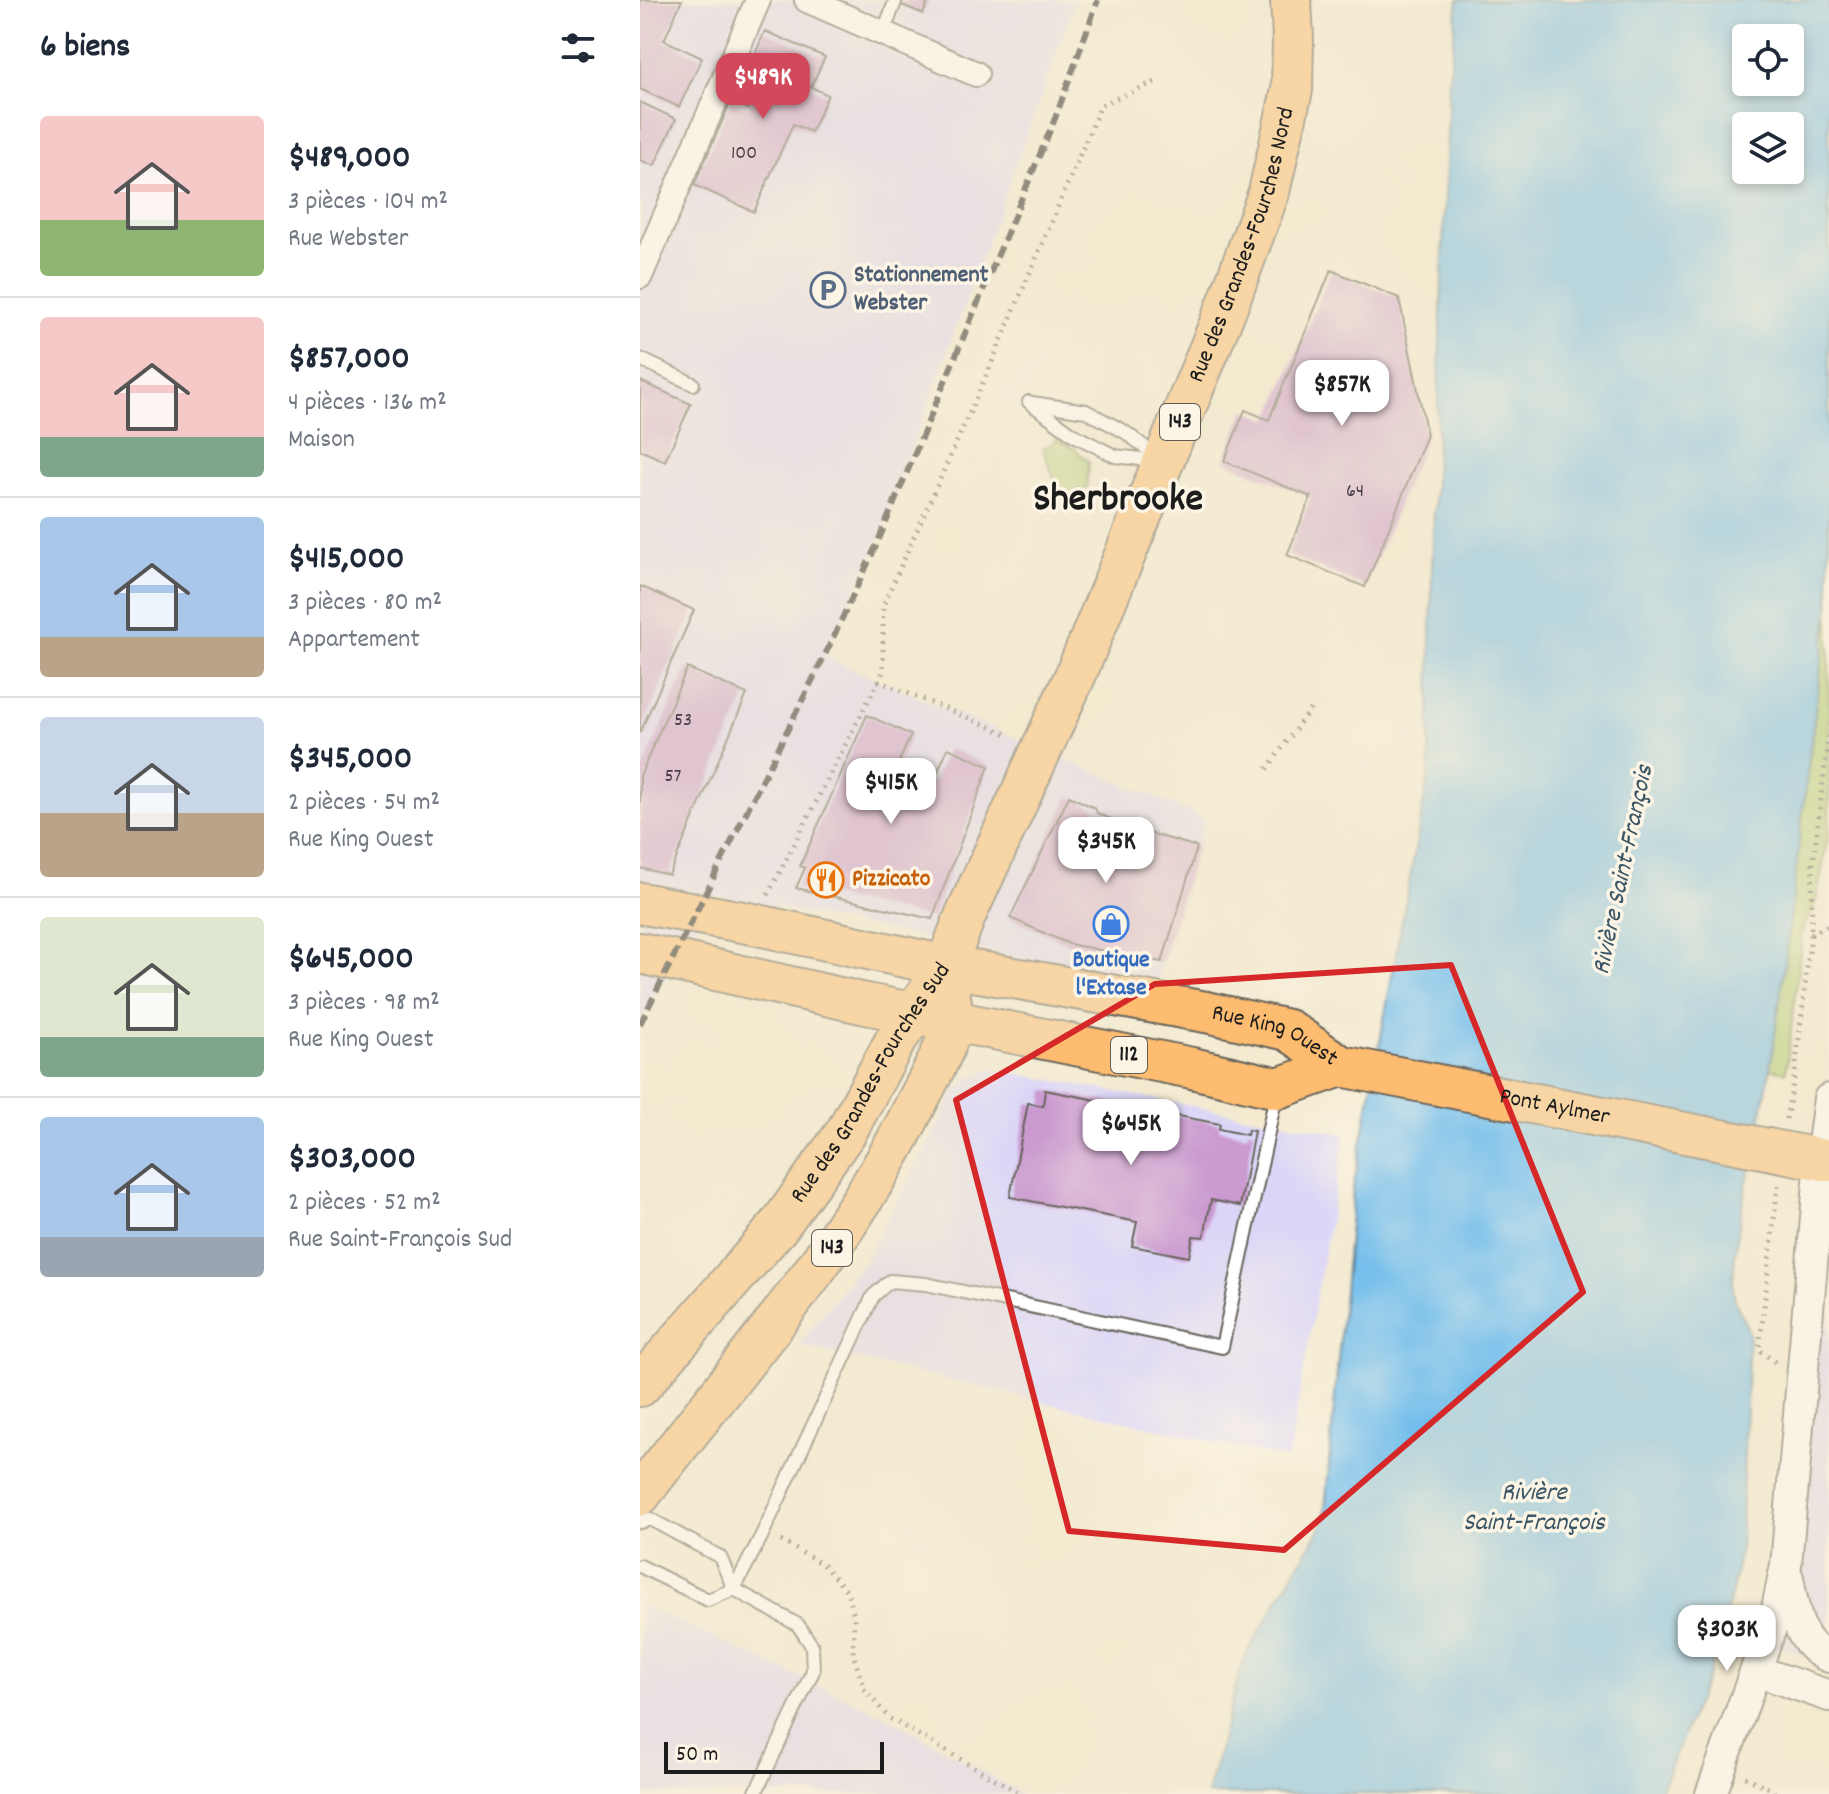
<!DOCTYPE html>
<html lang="fr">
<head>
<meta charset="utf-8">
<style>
  body { margin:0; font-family:Dekko,sans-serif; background:#f6f6f7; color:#1f2937; height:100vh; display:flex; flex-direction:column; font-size:30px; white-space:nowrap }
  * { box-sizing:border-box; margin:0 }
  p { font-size:26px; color:#747a83 }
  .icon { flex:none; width:44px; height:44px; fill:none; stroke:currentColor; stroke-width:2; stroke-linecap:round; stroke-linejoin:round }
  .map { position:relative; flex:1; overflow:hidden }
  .details { display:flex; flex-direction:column; background:#fff; width:640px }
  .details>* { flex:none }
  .tools { position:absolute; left:1092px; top:24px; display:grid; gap:16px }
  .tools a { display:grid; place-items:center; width:72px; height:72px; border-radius:8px; background:#fff; box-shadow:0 4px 12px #0003; font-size:40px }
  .scale { position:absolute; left:24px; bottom:20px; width:220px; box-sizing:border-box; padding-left:8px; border:4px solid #1c1c1c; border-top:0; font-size:22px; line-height:28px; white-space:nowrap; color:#1c1c1c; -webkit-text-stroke:6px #fcf5e5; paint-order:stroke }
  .price { position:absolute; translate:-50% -68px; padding:0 18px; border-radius:16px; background:#fff; color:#222; font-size:26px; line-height:52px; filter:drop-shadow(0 2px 4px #0008) }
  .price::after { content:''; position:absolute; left:50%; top:48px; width:24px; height:18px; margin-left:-12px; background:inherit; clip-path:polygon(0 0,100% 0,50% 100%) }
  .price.selected { background:#d1495b; color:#fff }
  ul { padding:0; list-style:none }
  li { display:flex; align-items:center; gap:24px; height:200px; padding:0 40px }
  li+li { border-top:2px solid #e0e1e3 }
  li span { display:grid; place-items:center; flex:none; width:224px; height:160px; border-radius:8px; color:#555 }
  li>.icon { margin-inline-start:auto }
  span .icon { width:96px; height:96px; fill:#fffc; stroke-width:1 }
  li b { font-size:34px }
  h2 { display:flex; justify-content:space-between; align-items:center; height:96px; padding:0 40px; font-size:34px }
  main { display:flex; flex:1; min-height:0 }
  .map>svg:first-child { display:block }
</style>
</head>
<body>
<main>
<section class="details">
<h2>6 biens<svg class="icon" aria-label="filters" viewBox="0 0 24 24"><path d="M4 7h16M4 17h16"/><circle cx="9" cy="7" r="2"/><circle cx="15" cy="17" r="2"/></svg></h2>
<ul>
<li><span style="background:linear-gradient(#f6c9c9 65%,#8fb573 0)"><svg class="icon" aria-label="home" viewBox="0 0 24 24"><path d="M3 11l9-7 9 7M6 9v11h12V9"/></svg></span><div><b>$489,000</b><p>3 pièces · 104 m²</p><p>Rue Webster</p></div></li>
<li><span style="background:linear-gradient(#f6c9c9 75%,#7fa58c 0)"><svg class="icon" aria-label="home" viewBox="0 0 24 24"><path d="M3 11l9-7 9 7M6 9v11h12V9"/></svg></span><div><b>$857,000</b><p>4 pièces · 136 m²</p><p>Maison</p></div></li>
<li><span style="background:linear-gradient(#a9c7e8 75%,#b9a48a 0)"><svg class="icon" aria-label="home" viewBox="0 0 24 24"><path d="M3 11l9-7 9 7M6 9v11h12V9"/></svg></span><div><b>$415,000</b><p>3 pièces · 80 m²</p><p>Appartement</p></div></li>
<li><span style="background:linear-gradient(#c9d6e8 60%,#b9a48a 0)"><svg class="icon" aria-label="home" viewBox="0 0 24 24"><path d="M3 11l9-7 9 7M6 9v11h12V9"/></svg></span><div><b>$345,000</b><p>2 pièces · 54 m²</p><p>Rue King Ouest</p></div></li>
<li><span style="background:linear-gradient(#dfe7d0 75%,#7fa58c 0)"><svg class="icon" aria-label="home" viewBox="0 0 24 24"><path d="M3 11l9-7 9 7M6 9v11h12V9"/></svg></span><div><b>$645,000</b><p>3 pièces · 98 m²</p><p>Rue King Ouest</p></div></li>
<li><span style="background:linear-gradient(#a9c7e8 75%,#9aa5b1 0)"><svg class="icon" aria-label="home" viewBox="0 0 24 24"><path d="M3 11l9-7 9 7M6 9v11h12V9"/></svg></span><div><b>$303,000</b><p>2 pièces · 52 m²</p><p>Rue Saint-François Sud</p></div></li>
</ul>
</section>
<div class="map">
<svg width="1189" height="1794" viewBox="0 0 1189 1794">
  <rect width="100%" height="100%" fill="#fcf5e5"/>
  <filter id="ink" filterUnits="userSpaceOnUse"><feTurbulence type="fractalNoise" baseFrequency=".0125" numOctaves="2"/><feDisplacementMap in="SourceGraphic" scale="16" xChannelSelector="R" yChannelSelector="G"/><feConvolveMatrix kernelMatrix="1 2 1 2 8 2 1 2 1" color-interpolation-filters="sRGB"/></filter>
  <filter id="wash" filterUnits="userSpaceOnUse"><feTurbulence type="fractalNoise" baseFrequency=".006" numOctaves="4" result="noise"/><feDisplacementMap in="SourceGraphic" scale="32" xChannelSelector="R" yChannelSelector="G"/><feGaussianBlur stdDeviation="1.8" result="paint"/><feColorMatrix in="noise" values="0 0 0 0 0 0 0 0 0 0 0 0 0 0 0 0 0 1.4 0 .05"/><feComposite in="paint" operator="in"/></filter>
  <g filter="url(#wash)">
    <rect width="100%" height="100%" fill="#f3ead0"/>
    <g fill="#dbd6f7">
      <path d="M0,0H436L237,544L184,657L566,819L515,986L77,895L33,961L0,1024Z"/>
      <path d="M351,1069L705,1134L648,1459L158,1345L227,1258L316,1090L329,1078Z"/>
      <path d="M1189,1099V1664L1127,1642Z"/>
      <path d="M0,1604L249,1718L381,1794H0Z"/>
    </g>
    <g fill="#b0cc72" stroke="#667447" stroke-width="2">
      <path d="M417,440L434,448L449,462L447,488L420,495L403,449Z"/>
      <path d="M1189,612V831L1176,902L1163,928L1146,1072L1130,1069L1177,686Z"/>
    </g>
    <path fill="#73beec" stroke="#486d84" stroke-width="2" fill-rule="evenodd" d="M818,0H1189V612C1165,763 1154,916 1130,1068C1119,1140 1096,1209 1093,1282C1092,1302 1102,1315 1109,1333L1100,1550L1092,1591L1069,1674L1019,1794H567L603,1660L684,1522L713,1189L789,774L792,570L809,79ZM1106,38H1150V82H1106ZM1106,126H1150V170H1106Z"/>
    <g id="blocks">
      <g fill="#ca9ad0">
        <path d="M0,0H42L24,40L62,58L39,107L0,89Z"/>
        <path d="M250,0H289L283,14Z"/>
        <path d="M125,31L185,57L171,87L188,95L171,132L153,124L114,212L54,185L91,101L108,109L116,90L102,84Z"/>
        <path d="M0,102L36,119L14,166L0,160Z"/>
        <path d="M691,270L759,298L787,435L725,587L647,555L671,497L584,461L605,410L629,420Z"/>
        <path d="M0,381L51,404L25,461L0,450Z"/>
        <path d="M0,586L54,610L0,733Z"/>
        <path d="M47,668L107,694L29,875L0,868V776Z"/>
        <path d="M227,715L271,735L257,766L293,782L308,748L349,766L292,919L156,888L165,868L160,866Z"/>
        <path d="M429,796L455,808L457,813L489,827L557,847L522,962L429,944L370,918Z"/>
        <path d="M405,1090L580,1124L579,1129L607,1135L608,1130L614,1131L600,1206L571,1200L564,1237L553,1236L549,1257L492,1246L497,1222L370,1197L388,1103L403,1106Z"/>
      </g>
    </g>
  </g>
  <g filter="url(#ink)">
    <use href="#blocks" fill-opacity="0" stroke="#67645b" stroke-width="2"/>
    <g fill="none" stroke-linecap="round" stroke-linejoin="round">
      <defs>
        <g id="service">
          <path d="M243,33L255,2"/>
          <path d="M0,359L53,384"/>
          <path d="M389,402L434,435L475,456L518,461"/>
          <path d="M392,403L446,411L485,432L519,458"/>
          <path d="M0,1522L10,1519L80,1557L94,1589L158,1625L172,1646L173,1671L115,1794"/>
          <path d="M0,1566L68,1600L94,1589L122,1535L233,1296L250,1281L286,1284L582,1347L636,1095"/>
        </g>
        <g id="minor">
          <path d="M167,0L336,74"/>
          <path d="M0,276L118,0"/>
        </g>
        <g id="tertiary">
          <path d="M1148,1578C1154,1608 1157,1645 1189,1657"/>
          <path d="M1117,1671L1189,1696"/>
          <path d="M1071,1794L1136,1614L1146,1565L1181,1159L1189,1099"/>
        </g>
        <g id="primary">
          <path id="s1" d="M0,903L113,924L306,966L566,1012L648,1030L701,1066L1189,1161"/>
          <path d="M0,953L226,1004L552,1068L638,1088L701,1066"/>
          <path id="s2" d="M0,1386L139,1226L206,1132L254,1043L306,966L326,914L436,674L588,304L629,192L652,90L653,39L651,0"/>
          <path d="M0,1495C98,1366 204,1251 276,1104C286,1084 311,1041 312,1020C313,1013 311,1004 310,996"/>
        </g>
      </defs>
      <use href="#service" stroke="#67645b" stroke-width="16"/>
      <use href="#minor" stroke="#67645b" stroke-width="28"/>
      <use href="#tertiary" stroke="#67645b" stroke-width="34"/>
      <use href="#primary" stroke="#67645b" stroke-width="44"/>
      <g stroke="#67645b" stroke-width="5" stroke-dasharray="2 6" stroke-linecap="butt">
        <path d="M238,681L370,735"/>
        <path d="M627,769L670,709"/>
        <path d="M128,895L243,672V606L347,374L461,105L515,82"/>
        <path d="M1171,934L1189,925"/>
        <path d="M1146,1119L1155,1073L1171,934L1173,864L1189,733"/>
        <path d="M1135,1362L1119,1350L1138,1185"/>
        <path d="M141,1541L182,1564L207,1591L214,1616L213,1654L225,1690L249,1718L381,1794"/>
        <path d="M1105,1777L1133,1790L1134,1794"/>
      </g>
      <use href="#service" stroke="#fff" stroke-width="12"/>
      <use href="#minor" stroke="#fff" stroke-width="24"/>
      <use href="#tertiary" stroke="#fff" stroke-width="30"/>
      <use href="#primary" stroke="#fdbc70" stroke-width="40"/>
      <path stroke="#1c1c1c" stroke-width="6" stroke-dasharray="12 6" stroke-linecap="butt" d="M0,1024L184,657L237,544L416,116L458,0"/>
    </g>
  </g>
  <path d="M0 0H1189V1794H0ZM811,965L943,1292L644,1550L429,1531L316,1100L515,984Z" fill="#f3ead0" fill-opacity=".55" fill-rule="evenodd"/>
  <path fill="none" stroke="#d62828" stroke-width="6" stroke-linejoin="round" d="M811,965L943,1292L644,1550L429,1531L316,1100L515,984Z"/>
  <defs>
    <symbol id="parking-ring" viewBox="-11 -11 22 22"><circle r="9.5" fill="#fcf5e5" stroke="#5c6f8a" stroke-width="1.5"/><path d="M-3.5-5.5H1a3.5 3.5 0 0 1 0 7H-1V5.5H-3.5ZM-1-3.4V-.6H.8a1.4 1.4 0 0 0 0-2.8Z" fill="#5c6f8a"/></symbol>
    <symbol id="restaurant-ring" viewBox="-11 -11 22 22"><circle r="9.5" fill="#fcf5e5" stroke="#e8710a" stroke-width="1.5"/><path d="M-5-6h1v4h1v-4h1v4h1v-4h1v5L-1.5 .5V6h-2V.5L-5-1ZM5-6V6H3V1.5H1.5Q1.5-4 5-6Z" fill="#e8710a"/></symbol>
    <symbol id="shop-ring" viewBox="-11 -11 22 22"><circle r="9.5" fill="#fcf5e5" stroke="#3f7fe0" stroke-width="1.5"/><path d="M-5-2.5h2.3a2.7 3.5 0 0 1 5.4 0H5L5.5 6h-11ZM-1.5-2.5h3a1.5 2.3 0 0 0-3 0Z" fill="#3f7fe0"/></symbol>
  </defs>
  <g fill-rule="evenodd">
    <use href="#parking-ring" x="168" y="270" width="40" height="40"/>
    <use href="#restaurant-ring" x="166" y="860" width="40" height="40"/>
    <use href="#shop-ring" x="451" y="904" width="40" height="40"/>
  </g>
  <g text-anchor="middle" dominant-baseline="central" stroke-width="7" stroke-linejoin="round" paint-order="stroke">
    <g font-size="20" fill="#483c49">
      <text x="104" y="154">100</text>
      <text x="715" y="492">64</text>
      <text x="43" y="721">53</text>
      <text x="33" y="777">57</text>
    </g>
    <g fill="#fcf5e5" stroke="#5f5d58" stroke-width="2">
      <rect x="520" y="404" width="40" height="36" rx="6"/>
      <rect x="471" y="1037" width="36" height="36" rx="6"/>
      <rect x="172" y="1230" width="40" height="36" rx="6"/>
    </g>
    <g font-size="22" font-weight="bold" fill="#1c1c1c">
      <text x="540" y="422">143</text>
      <text x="489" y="1055">112</text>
      <text x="192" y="1248">143</text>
    </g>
    <g font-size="24" fill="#1c1c1c" stroke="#fcf5e5">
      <text stroke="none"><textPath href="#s2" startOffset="1302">Rue des Grandes-Fourches Nord</textPath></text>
      <text stroke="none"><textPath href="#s1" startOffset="650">Rue King Ouest</textPath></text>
      <text stroke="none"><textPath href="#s2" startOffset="382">Rue des Grandes-Fourches Sud</textPath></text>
      <text stroke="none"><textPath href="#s1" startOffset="942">Pont Aylmer</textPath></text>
    </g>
    <g font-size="24" font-weight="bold" fill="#4e5e75" stroke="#fcf5e5" text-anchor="start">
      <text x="214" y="276">Stationnement<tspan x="214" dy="28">Webster</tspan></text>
    </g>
    <g font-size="24" font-weight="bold" fill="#c56008" stroke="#fcf5e5" text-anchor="start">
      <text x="212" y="880">Pizzicato</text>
    </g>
    <g font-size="24" font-weight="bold" fill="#366cbe" stroke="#fcf5e5">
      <text x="471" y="961">Boutique<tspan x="471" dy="28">l'Extase</tspan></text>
    </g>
    <g font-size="26" font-style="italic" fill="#3a5565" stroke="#fcf5e5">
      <text transform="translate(984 870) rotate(-78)">Rivière Saint-François</text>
      <text x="894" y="1493">Rivière<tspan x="894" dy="30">Saint-François</tspan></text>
    </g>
    <g font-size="40" font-weight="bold" fill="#1c1c1c" stroke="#fcf5e5">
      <text x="478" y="501">Sherbrooke</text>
    </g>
  </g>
</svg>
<div class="tools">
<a><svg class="icon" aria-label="locate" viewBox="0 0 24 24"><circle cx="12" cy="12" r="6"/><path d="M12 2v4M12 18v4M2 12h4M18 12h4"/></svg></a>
<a><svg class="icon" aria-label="layers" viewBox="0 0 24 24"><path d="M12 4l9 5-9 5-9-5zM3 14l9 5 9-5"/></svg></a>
</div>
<div class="scale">50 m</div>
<b class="price selected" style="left:123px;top:121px">$489K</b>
<b class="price" style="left:702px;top:428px">$857K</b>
<b class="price" style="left:251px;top:826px">$415K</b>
<b class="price" style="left:466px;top:885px">$345K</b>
<b class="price" style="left:491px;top:1167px">$645K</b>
<b class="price" style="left:1087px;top:1673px">$303K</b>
</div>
</main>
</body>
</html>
